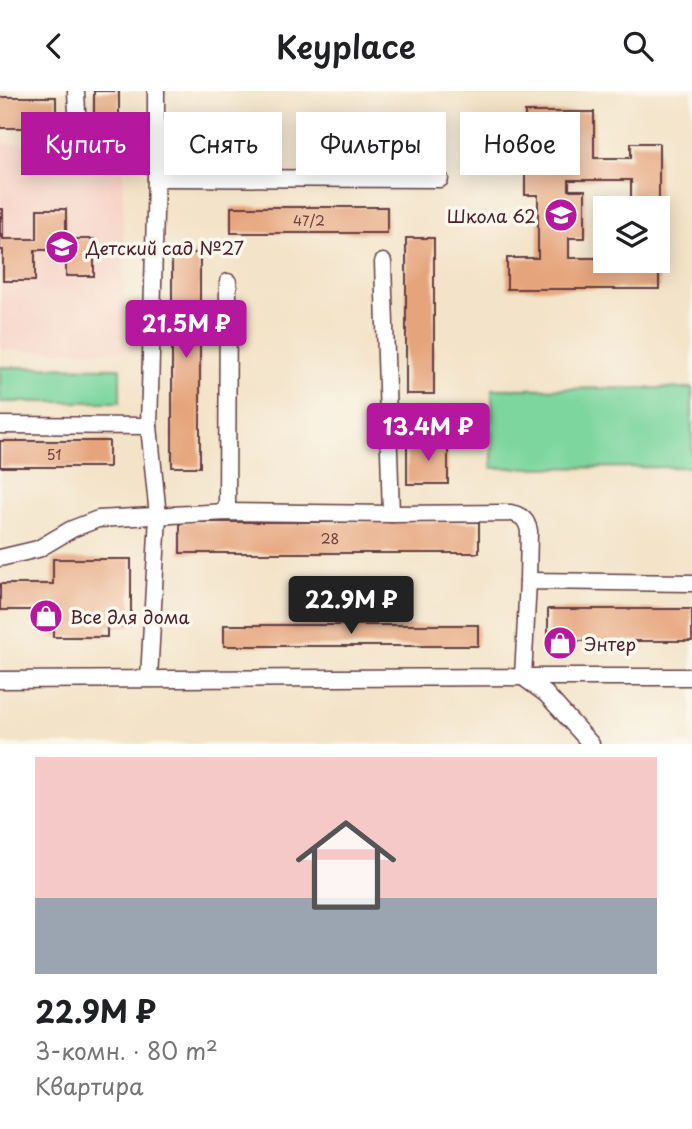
<!DOCTYPE html>
<html lang="ru">
<head>
<meta charset="utf-8">
<style>
  body { margin:0; font-family:"Playpen Sans",sans-serif; background:#f2f2f2; color:#202124; height:100vh; display:flex; flex-direction:column; font-size:26px; white-space:nowrap }
  * { box-sizing:border-box; margin:0 }
  p { font-size:23px; color:#757577 }
  .icon { flex:none; width:38px; height:38px; fill:none; stroke:currentColor; stroke-width:2; stroke-linecap:round; stroke-linejoin:round }
  .map { position:relative; height:653px; overflow:hidden }
  .drawer { display:flex; flex-direction:column; background:#fff; flex:1 }
  .drawer>* { flex:none }
  .hud { position:absolute; left:21px; top:21px; width:651px; height:63px; display:flex; gap:14px }
  .buttons { position:absolute; left:593px; top:105px; display:grid; gap:14px }
  .buttons a { display:grid; place-items:center; width:77px; height:77px; border-radius:0px; background:#fff; box-shadow:0 4px 18px #0003; font-size:35px }
  .price { position:absolute; translate:-50% -60px; padding:0 16px; border-radius:7px; background:#b5179e; color:#fff; font-size:23px; line-height:46px; filter:drop-shadow(0 2px 4px #0008) }
  .price::after { content:''; position:absolute; left:50%; top:42px; width:21px; height:16px; margin-left:-10px; background:inherit; clip-path:polygon(0 0,100% 0,50% 100%) }
  .price.active { background:#222; color:#fff }
  ul { padding:0; list-style:none }
  li { display:grid; align-content:center; gap:14px; height:371px; padding:0 35px }
  li+li { border-top:2px solid #e0e0e0 }
  li span { display:grid; place-items:center; height:217px; border-radius:0px; color:#555 }
  li>.icon { margin-inline-start:auto }
  span .icon { width:126px; height:126px; fill:#fffc; stroke-width:1 }
  li b { font-size:30px }
  .pill { padding:0 24px; border-radius:0px; background:#fff; box-shadow:0 4px 18px #0003; font-size:24px; line-height:63px }
  .pill.active { background:#b5179e; color:#fff }
  header { display:flex; justify-content:space-between; align-items:center; height:91px; padding:0 35px; background:#fff; font-size:32px; font-weight:600 }
  .map>svg:first-child { display:block }
</style>
</head>
<body>
<header><svg class="icon" aria-label="back" viewBox="0 0 24 24"><path d="M15 5l-7 7 7 7"/></svg>Keyplace<svg class="icon" aria-label="search" viewBox="0 0 24 24"><circle cx="10" cy="10" r="6"/><path d="M15 15l6 6"/></svg></header>
<div class="map">
<svg width="692" height="653" viewBox="0 0 692 653">
  <rect width="100%" height="100%" fill="#fbf7ec"/>
  <filter id="ink" filterUnits="userSpaceOnUse"><feTurbulence type="fractalNoise" baseFrequency=".0143" numOctaves="2"/><feDisplacementMap in="SourceGraphic" scale="14" xChannelSelector="R" yChannelSelector="G"/><feConvolveMatrix kernelMatrix="1 2 1 2 8 2 1 2 1" color-interpolation-filters="sRGB"/></filter>
  <filter id="wash" filterUnits="userSpaceOnUse"><feTurbulence type="fractalNoise" baseFrequency=".00686" numOctaves="4" result="noise"/><feDisplacementMap in="SourceGraphic" scale="28" xChannelSelector="R" yChannelSelector="G"/><feGaussianBlur stdDeviation="1.57" result="paint"/><feColorMatrix in="noise" values="0 0 0 0 0 0 0 0 0 0 0 0 0 0 0 0 0 1.4 0 .05"/><feComposite in="paint" operator="in"/></filter>
  <g filter="url(#wash)">
    <rect width="100%" height="100%" fill="#f3e3c8"/>
    <path fill="#f6d2c4" d="M123,52L124,260H0V53Z"/>
    <g fill="#7bd69d" stroke="#627a64" stroke-width="2">
      <path d="M0,276L120,277V311H0Z"/>
      <path d="M692,297V376L492,377V298Z"/>
    </g>
    <g id="blocks">
      <g fill="#e6a47b">
        <rect x="94" y="0" width="25" height="37"/>
        <rect x="0" y="6" width="56" height="31"/>
        <path d="M525,21H594V67H631V52H659V117H631V89H569V99H585V147H569V167H606V170H659V198H507V167H538V104H525Z"/>
        <rect x="231" y="116" width="156" height="26"/>
        <path d="M0,118H3V148H37V118H66V148H94V185H66V159H35V190H3V159H0Z"/>
        <rect x="406" y="147" width="28" height="156"/>
        <rect x="172" y="162" width="28" height="214"/>
        <rect x="410" y="319" width="25" height="13"/>
        <rect x="0" y="350" width="109" height="26"/>
        <rect x="407" y="350" width="41" height="43"/>
        <rect x="180" y="431" width="299" height="31"/>
        <path d="M53,468H131V535H107V546H53V535H44V519H0V493H53Z"/>
        <rect x="548" y="518" width="144" height="32"/>
        <rect x="224" y="534" width="254" height="21"/>
      </g>
    </g>
  </g>
  <g filter="url(#ink)">
    <use href="#blocks" fill-opacity="0" stroke="#633c43" stroke-width="2"/>
    <g fill="none" stroke-linecap="round" stroke-linejoin="round">
      <defs>
        <g id="minor">
          <path d="M76,0L77,21"/>
          <path d="M156,87L440,88"/>
          <path d="M383,171L391,423"/>
          <path d="M0,334L149,335"/>
          <path d="M227,421L228,191"/>
          <path d="M0,467L38,458L72,438L98,428L227,421L391,423L511,422C522,424 527,429 529,440L528,490"/>
          <path d="M149,587L158,425L149,335L156,87V0"/>
          <path d="M0,589L523,586L528,490L692,492"/>
          <path d="M591,653L546,603L523,586H692"/>
        </g>
      </defs>
      <use href="#minor" stroke="#633c43" stroke-width="19"/>
      <use href="#minor" stroke="#fff" stroke-width="16"/>
    </g>
  </g>
  <defs>
    <symbol id="school-disc" viewBox="-11 -11 22 22"><circle r="9.5" fill="#b5179e" stroke="#fbf7ec"/><path d="M0-5L7-2L0 1L-7-2ZM-4 1L0 2.5L4 1V4Q0 6-4 4Z" fill="#fff"/></symbol>
    <symbol id="shop-disc" viewBox="-11 -11 22 22"><circle r="9.5" fill="#b5179e" stroke="#fbf7ec"/><path d="M-5-2.5h2.3a2.7 3.5 0 0 1 5.4 0H5L5.5 6h-11ZM-1.5-2.5h3a1.5 2.3 0 0 0-3 0Z" fill="#fff"/></symbol>
  </defs>
  <g fill-rule="evenodd">
    <use href="#school-disc" x="542" y="105" width="38" height="38"/>
    <use href="#school-disc" x="43" y="137" width="38" height="38"/>
    <use href="#shop-disc" x="27" y="506" width="38" height="38"/>
    <use href="#shop-disc" x="541" y="533" width="38" height="38"/>
  </g>
  <g text-anchor="middle" dominant-baseline="central" stroke-width="7" stroke-linejoin="round" paint-order="stroke">
    <g font-size="14" fill="#71403f">
      <text x="309" y="129">47/2</text>
      <text x="54" y="363">51</text>
      <text x="330" y="447">28</text>
    </g>
    <g font-size="18" fill="#4a1f2b" stroke="#fbf7ec" text-anchor="start">
      <text x="536" y="124" text-anchor="end">Школа 62</text>
      <text x="86" y="156">Детский сад №27</text>
      <text x="70" y="525">Все для дома</text>
      <text x="584" y="552">Энтер</text>
    </g>
  </g>
</svg>
<div class="buttons">
<a><svg class="icon" aria-label="layers" viewBox="0 0 24 24"><path d="M12 4l9 5-9 5-9-5zM3 14l9 5 9-5"/></svg></a>
</div>
<b class="price" style="left:186px;top:269px">21.5M ₽</b>
<b class="price" style="left:428px;top:372px">13.4M ₽</b>
<b class="price active" style="left:351px;top:545px">22.9M ₽</b>
<div class="hud">
<a class="pill active">Купить</a>
<a class="pill">Снять</a>
<a class="pill">Фильтры</a>
<a class="pill">Новое</a>
</div>
</div>
<section class="drawer">
<ul>
<li><span style="background:linear-gradient(#f6c9c9 65%,#9aa5b1 0)"><svg class="icon" aria-label="home" viewBox="0 0 24 24"><path d="M3 11l9-7 9 7M6 9v11h12V9"/></svg></span><div><b>22.9M ₽</b><p>3-комн. · 80 m²</p><p>Квартира</p></div></li>
</ul>
</section>
</body>
</html>
